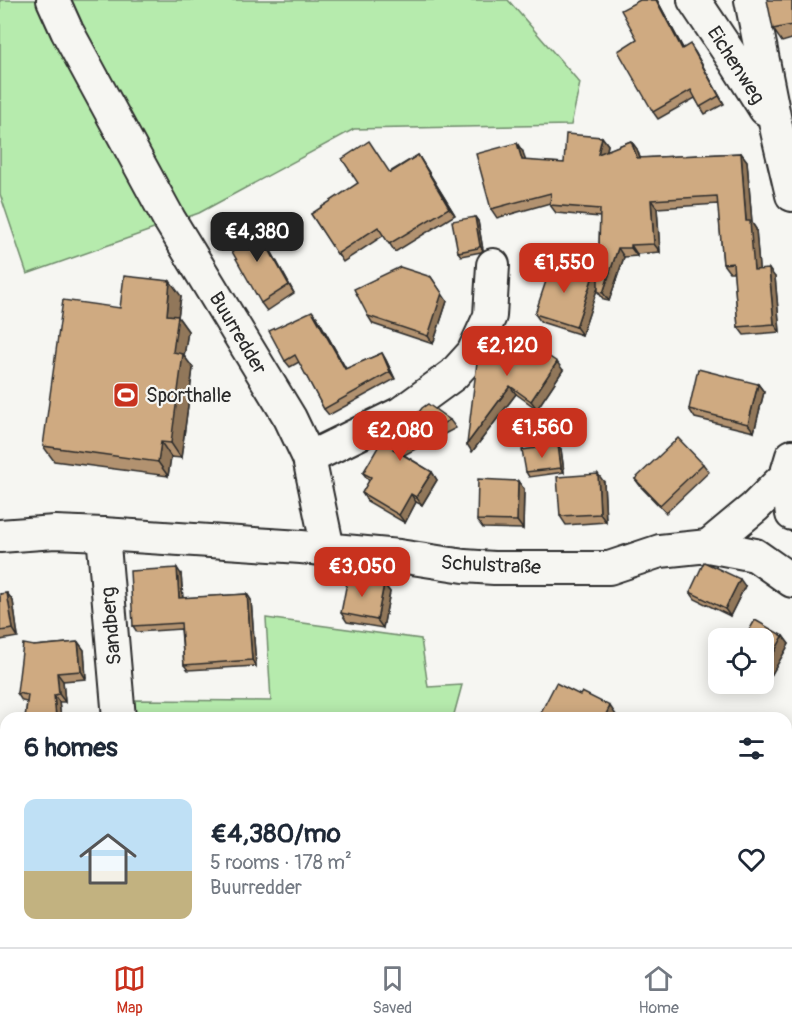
<!DOCTYPE html>
<html lang="en">
<head>
<meta charset="utf-8">
<style>
  body { margin:0; font-family:Pangolin,sans-serif; background:#f2f2f3; color:#1f2937; height:100vh; display:flex; flex-direction:column; font-size:22px; white-space:nowrap }
  * { box-sizing:border-box; margin:0 }
  p { font-size:20px; color:#747a83 }
  .icon { flex:none; width:33px; height:33px; fill:none; stroke:currentColor; stroke-width:2; stroke-linecap:round; stroke-linejoin:round }
  .map { position:relative; flex:1; overflow:hidden }
  .drawer { position:absolute; left:0px; top:712px; width:792px; height:236px; display:flex; flex-direction:column; background:#fff; border-radius:18px 18px 0 0; box-shadow:0 3px 15px #0003 }
  .drawer>* { flex:none }
  .buttons { position:absolute; left:708px; top:628px; display:grid; gap:12px }
  .buttons a { display:grid; place-items:center; width:66px; height:66px; border-radius:12px; background:#fff; box-shadow:0 3px 15px #0003; font-size:30px }
  .price { position:absolute; translate:-50% -51px; padding:0 14px; border-radius:12px; background:#c8321e; color:#fff; font-size:20px; line-height:39px; filter:drop-shadow(0 2px 3px #0008) }
  .price::after { content:''; position:absolute; left:50%; top:36px; width:18px; height:14px; margin-left:-9px; background:inherit; clip-path:polygon(0 0,100% 0,50% 100%) }
  .price.active { background:#222; color:#fff }
  ul { padding:0; list-style:none }
  li { display:flex; align-items:center; gap:18px; height:150px; padding:0 24px }
  li span { display:grid; place-items:center; flex:none; width:168px; height:120px; border-radius:12px; color:#555 }
  li>.icon { margin-inline-start:auto }
  span .icon { width:72px; height:72px; fill:#fffc; stroke-width:1 }
  li b { font-size:26px }
  h2 { display:flex; justify-content:space-between; align-items:center; height:72px; padding:0 24px; font-size:26px }
  .dock { display:flex; justify-content:space-around; align-items:center; height:84px; border-top:2px solid #e0e1e3; background:#fff; font-size:16px; color:#747a83 }
  .dock a { display:grid; justify-items:center; gap:3px }
  .dock .active { color:#c8321e }
  .map>svg:first-child { display:block }
</style>
</head>
<body>
<div class="map">
<svg width="792" height="947" viewBox="0 0 792 947">
  <rect width="100%" height="100%" fill="#f6f6f2"/>
  <filter id="ink" filterUnits="userSpaceOnUse"><feTurbulence type="fractalNoise" baseFrequency=".0167" numOctaves="2"/><feDisplacementMap in="SourceGraphic" scale="12" xChannelSelector="R" yChannelSelector="G"/><feConvolveMatrix kernelMatrix="1 2 1 2 8 2 1 2 1" color-interpolation-filters="sRGB"/></filter>
  <g filter="url(#ink)">
    <g fill="#b6ebad" stroke="#708b6c" stroke-width="1.5">
      <path d="M0,0H508L580,83L571,125L354,129L199,213L27,274L0,194Z"/>
      <path d="M266,618L421,639L428,687L462,685L453,718H135L132,700L271,701Z"/>
      <path d="M162,942H377L379,947H162Z"/>
    </g>
    <g fill="none" stroke-linecap="round" stroke-linejoin="round">
      <defs>
        <g id="minor">
          <path d="M53,0L67,31L169,219L290,418L309,458L328,549"/>
          <path d="M694,0L734,60L765,109"/>
          <path d="M751,0L777,131L792,195"/>
          <path d="M309,458L401,413L453,375L473,353L490,316L493,265"/>
          <path d="M786,476L792,514"/>
          <path d="M103,534L119,718"/>
          <path d="M0,536L55,532L103,534L301,547L399,556L464,566L494,568H609L660,551L708,546L755,555L792,581"/>
          <path d="M708,546L755,507L786,476L792,456"/>
          <path d="M147,942L148,947"/>
        </g>
      </defs>
      <use href="#minor" stroke="#2b2b2b" stroke-width="36"/>
      <use href="#minor" stroke="#f6f6f2" stroke-width="32"/>
    </g>
    <g fill="#b2926f" stroke="#2b2b2b" stroke-width="1.5">
      <path d="M640,0H657L683,48L695,52L724,104L705,114L695,98L658,119L653,112L637,39Z"/>
      <path d="M792,0V39L782,42L773,29Z"/>
      <path d="M602,137L608,145L607,151L631,141L637,149L640,158L741,153L747,161L752,223L756,229L759,270L775,277L780,332L744,335L738,327L734,272H729L723,264L718,204L657,208L660,252L637,254V256L624,257L609,301L604,300L598,292V286L582,335L541,322L535,314L578,268L599,248L600,217L556,213L550,205V203L497,218L491,209L523,152L525,161L564,163Z"/>
      <path d="M418,155L455,215L395,252L384,235L343,262L311,214L390,172Z"/>
      <path d="M475,217L478,221L483,250L481,252L461,256L458,252Z"/>
      <path d="M254,223L260,231L294,293L267,311L261,303Z"/>
      <path d="M181,296L178,317L188,331L184,356L193,368L181,458L171,457L168,476L54,461L43,446L120,308Z"/>
      <path d="M447,301L433,344L373,324L368,316Z"/>
      <path d="M317,317L346,369L382,353L386,360L395,379L329,415L324,409L299,362L290,367L285,361Z"/>
      <path d="M486,359L563,370L537,409L516,394L472,452Z"/>
      <path d="M758,384L764,392L754,432L695,418L689,409Z"/>
      <path d="M413,420H450L456,428L404,455L432,472L437,480L422,505L416,502L405,523L367,501L362,493L369,481L363,473L384,444Z"/>
      <path d="M561,449L564,472L529,477L526,472Z"/>
      <path d="M703,464L709,472L666,513L641,487L635,479Z"/>
      <path d="M604,482L606,522L566,525L560,516Z"/>
      <path d="M524,489L523,529L483,528L477,520Z"/>
      <path d="M181,574L183,598L247,594L251,600L256,666L188,670L184,665L181,629L137,632L133,626Z"/>
      <path d="M384,584L390,592L383,628L347,622L341,613Z"/>
      <path d="M745,586L730,616L695,599L690,592Z"/>
      <path d="M7,593L13,601L18,637L0,640V594Z"/>
      <path d="M783,636L789,644L769,679L764,675V639Z"/>
      <path d="M78,642L84,650L86,679L63,681L65,702H59L61,718H25L27,702L22,701L17,693L34,646Z"/>
      <path d="M578,942H592L590,947Z"/>
    </g>
    <g fill="#91775a" stroke="#2b2b2b" stroke-width="1.5">
      <path d="M656,0H657L687,56L682,49Z"/>
      <path d="M690,44L695,52L724,104L719,96Z"/>
      <path d="M602,137L608,145L604,163L598,154Z"/>
      <path d="M631,141L637,149L643,166L637,158Z"/>
      <path d="M517,143L523,152L528,169L522,160Z"/>
      <path d="M741,153L747,161L752,223L756,229L760,279L754,270L746,221Z"/>
      <path d="M418,155L423,163L455,215L449,208Z"/>
      <path d="M651,200L657,208L660,252L654,244Z"/>
      <path d="M475,217L478,221L483,250L480,246Z"/>
      <path d="M254,223L260,231L294,293L289,285Z"/>
      <path d="M631,245L637,254V256L631,248Z"/>
      <path d="M618,248L624,257L609,301L603,293Z"/>
      <path d="M769,269L775,277L780,332L774,324Z"/>
      <path d="M594,273L600,281L582,335L576,327Z"/>
      <path d="M431,277L447,301L433,344L428,336Z"/>
      <path d="M170,281L181,296L178,317L188,331L184,356L193,368L181,458L171,443L173,352L167,315Z"/>
      <path d="M312,311L317,317L350,376L345,369Z"/>
      <path d="M382,353L386,360L395,379L390,372Z"/>
      <path d="M557,362L563,370L537,409L531,401Z"/>
      <path d="M758,384L764,392L754,432L748,424Z"/>
      <path d="M510,386L516,394L472,452L467,444Z"/>
      <path d="M161,442L171,457L168,476L158,462Z"/>
      <path d="M558,445L561,449L564,472L561,468Z"/>
      <path d="M432,472L437,480L422,505L416,497Z"/>
      <path d="M598,474L604,482L606,522L600,514Z"/>
      <path d="M518,481L524,489L523,529L517,521Z"/>
      <path d="M411,494L416,502L405,523L399,515Z"/>
      <path d="M177,568L181,574L183,604L179,598Z"/>
      <path d="M740,579L745,586L730,616L725,609Z"/>
      <path d="M384,584L390,592L383,628L377,620Z"/>
      <path d="M7,593L13,601L18,637L13,629Z"/>
      <path d="M247,594L251,600L256,666L252,660Z"/>
      <path d="M783,636L789,644L769,679L764,671Z"/>
      <path d="M78,642L84,650L86,679L81,671Z"/>
      <path d="M57,673L63,681L65,702L59,694Z"/>
      <path d="M54,695L59,702L61,718H56Z"/>
      <path d="M610,706L618,718H604Z"/>
      <path d="M67,942H72L73,947H68Z"/>
      <path d="M586,942H592L590,947Z"/>
    </g>
    <g fill="#cfaa81" stroke="#2b2b2b" stroke-width="1.5">
      <path d="M640,0H656L682,49L690,44L719,96L700,107L691,90L653,112L618,51L637,39L621,10Z"/>
      <path d="M767,0H792V25L773,29Z"/>
      <path d="M566,134L602,137L598,154L631,141L637,158L741,153L746,221H750L754,270L769,269L774,324L738,327L733,263L723,264L717,196L651,200L654,244L631,245V248H618L603,293L598,292V270L597,274L578,267L585,248H599L600,209L550,205L551,193L491,209L476,154L517,143L522,160L564,163Z"/>
      <path d="M369,141L390,173L418,155L449,208L389,244L378,227L337,254L311,214L358,183L342,159Z"/>
      <path d="M475,217L480,246L478,248L458,252L452,221Z"/>
      <path d="M254,223L289,285L261,303L225,239Z"/>
      <path d="M553,260L594,273L576,327L535,314Z"/>
      <path d="M400,267L431,277L442,293L428,336L368,316L354,289Z"/>
      <path d="M124,276L170,281L167,315L178,316L173,352L183,354L171,443L161,442L158,462L43,446L63,300L120,308Z"/>
      <path d="M312,311L345,369L382,353L390,372L324,409L295,355L285,361L269,331Z"/>
      <path d="M514,333L557,362L531,401L510,386L467,444L477,362L483,354L486,359Z"/>
      <path d="M698,369L758,384L748,424L689,409Z"/>
      <path d="M428,404L450,420L393,449L432,472L416,497L411,494L399,515L362,493L371,477L363,473L381,442L384,444L380,432L410,416L412,421L422,408Z"/>
      <path d="M678,438L703,464L660,505L635,479Z"/>
      <path d="M558,445L561,468L526,472L522,450Z"/>
      <path d="M598,474L600,514L560,516L557,477Z"/>
      <path d="M478,479L518,481L517,521L477,520Z"/>
      <path d="M704,562L740,579L725,609L690,592Z"/>
      <path d="M177,568L179,598L247,594L252,660L184,665L181,623L133,626L130,571Z"/>
      <path d="M348,577L384,584L377,620L341,613Z"/>
      <path d="M7,593L13,629L0,631V594Z"/>
      <path d="M755,620L783,636L764,671V639H744Z"/>
      <path d="M78,642L81,671L57,673L59,694L54,695L56,718H25L28,695L17,693L23,644L34,646Z"/>
      <path d="M556,683L580,695L582,692L610,706L604,718H538Z"/>
      <path d="M28,942H67L68,947H29Z"/>
    </g>
  </g>
  <defs>
    <symbol id="stadium-square" viewBox="-11 -11 22 22"><rect x="-9" y="-9" width="18" height="18" rx="4" fill="#c8321e" stroke="#f6f6f2"/><path d="M0-5a6.5 5 0 1 0 0 10a6.5 5 0 1 0 0-10ZM-3.5-1.8h7v3.6h-7Z" fill="#fff"/></symbol>
  </defs>
  <g fill-rule="evenodd">
    <use href="#stadium-square" x="111" y="380" width="30" height="30"/>
  </g>
  <g text-anchor="middle" dominant-baseline="central" stroke-width="4.5" stroke-linejoin="round" paint-order="stroke">
    <g font-size="20" fill="#2b2b2b" stroke="#f6f6f2">
      <text transform="translate(736 65) rotate(57)">Eichenweg</text>
      <text transform="translate(238 333) rotate(59)">Buurredder</text>
      <text transform="translate(491 565) rotate(3)">Schulstraße</text>
      <text transform="translate(111 626) rotate(-95)">Sandberg</text>
    </g>
    <g font-size="20" fill="#2b2b2b" stroke="#f6f6f2" text-anchor="start">
      <text x="146" y="395">Sporthalle</text>
    </g>
  </g>
</svg>
<div class="buttons">
<a><svg class="icon" aria-label="locate" viewBox="0 0 24 24"><circle cx="12" cy="12" r="6"/><path d="M12 2v4M12 18v4M2 12h4M18 12h4"/></svg></a>
</div>
<b class="price active" style="left:257px;top:263px">€4,380</b>
<b class="price" style="left:564px;top:294px">€1,550</b>
<b class="price" style="left:507px;top:377px">€2,120</b>
<b class="price" style="left:542px;top:459px">€1,560</b>
<b class="price" style="left:400px;top:462px">€2,080</b>
<b class="price" style="left:362px;top:598px">€3,050</b>
<section class="drawer">
<h2>6 homes<svg class="icon" aria-label="filters" viewBox="0 0 24 24"><path d="M4 7h16M4 17h16"/><circle cx="9" cy="7" r="2"/><circle cx="15" cy="17" r="2"/></svg></h2>
<ul>
<li><span style="background:linear-gradient(#bfe0f5 60%,#c2b280 0)"><svg class="icon" aria-label="home" viewBox="0 0 24 24"><path d="M3 11l9-7 9 7M6 9v11h12V9"/></svg></span><div><b>€4,380/mo</b><p>5 rooms · 178 m²</p><p>Buurredder</p></div><svg class="icon" aria-label="heart" viewBox="0 0 24 24"><path d="M12 20l-8-8c-3-5 5-10 8-4 3-6 11-1 8 4z"/></svg></li>
</ul>
</section>
</div>
<nav class="dock">
<a class="active"><svg class="icon" aria-label="map" viewBox="0 0 24 24"><path d="M3 6l6-2 6 2 6-2v14l-6 2-6-2-6 2zM9 4v14M15 6v14"/></svg>Map</a>
<a><svg class="icon" aria-label="saved" viewBox="0 0 24 24"><path d="M7 4h10v16l-5-4-5 4z"/></svg>Saved</a>
<a><svg class="icon" aria-label="home" viewBox="0 0 24 24"><path d="M3 11l9-7 9 7M6 9v11h12V9"/></svg>Home</a>
</nav>
</body>
</html>
